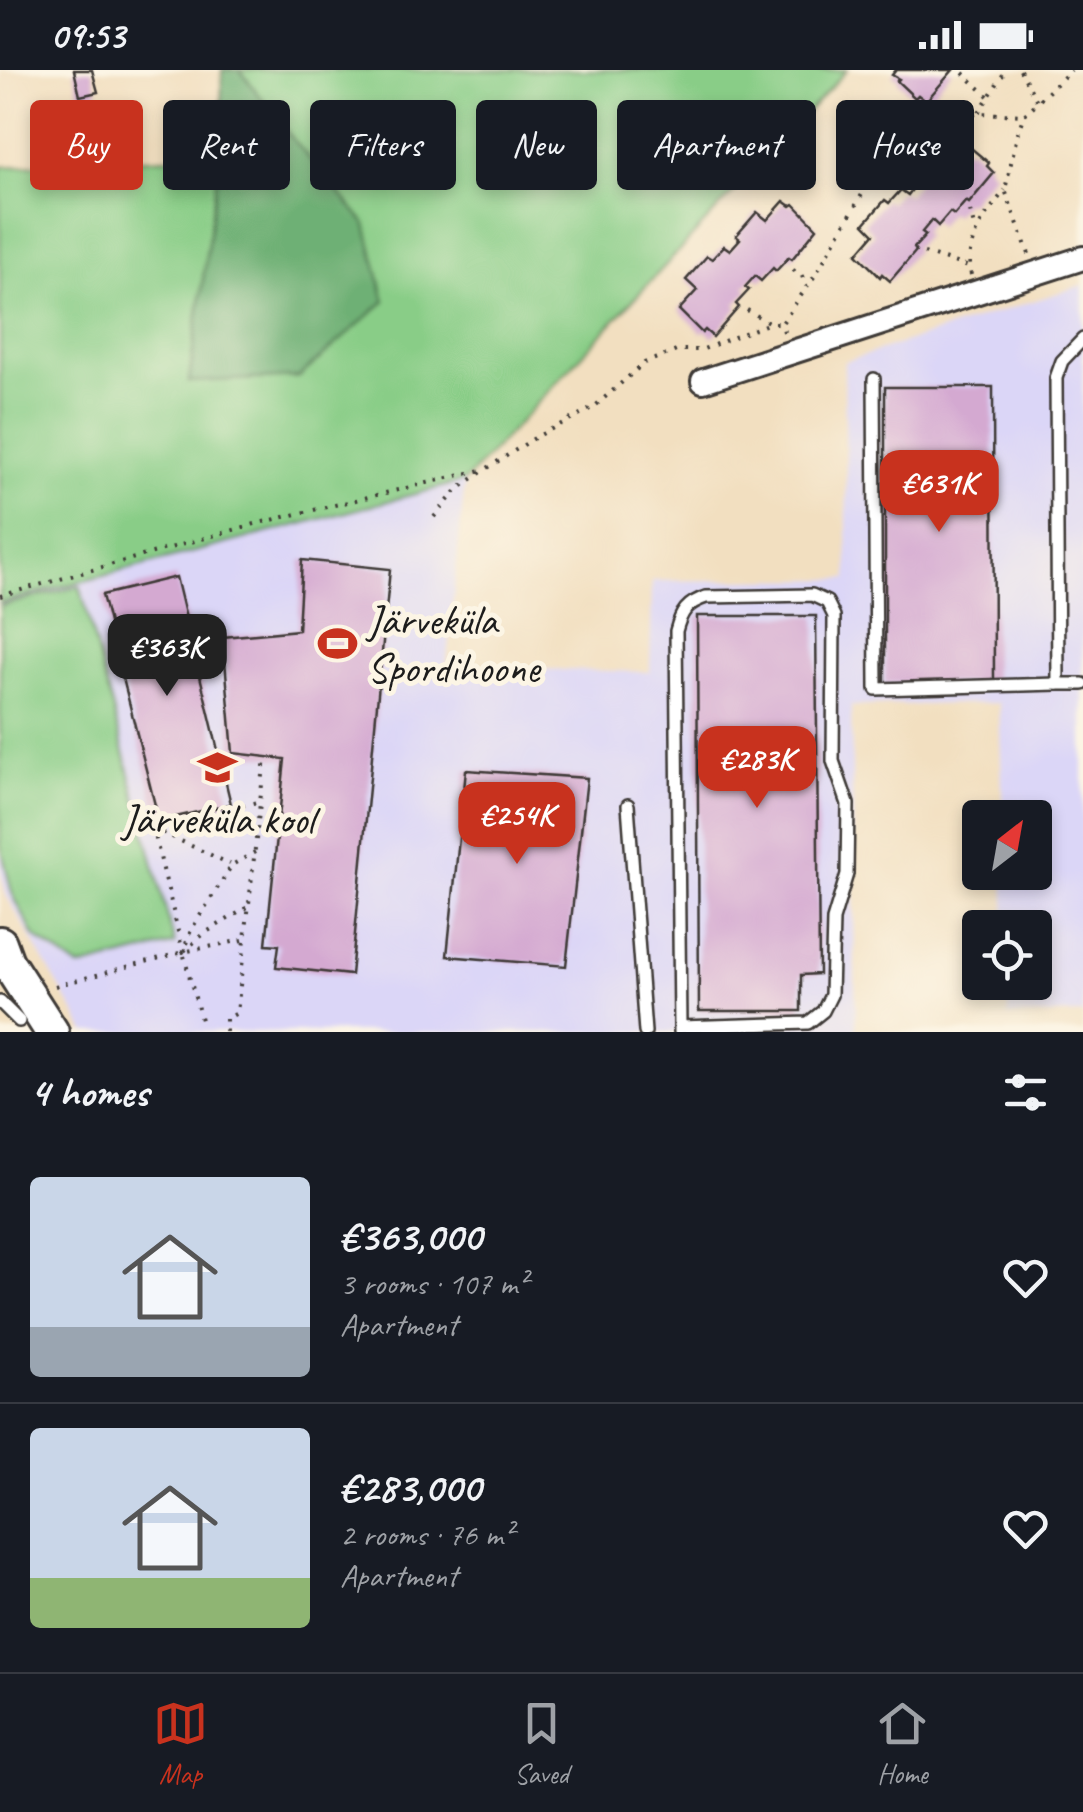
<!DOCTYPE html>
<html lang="en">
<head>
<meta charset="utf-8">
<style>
  body { margin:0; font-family:Caveat,sans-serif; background:#242831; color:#f1f3f6; height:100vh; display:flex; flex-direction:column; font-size:38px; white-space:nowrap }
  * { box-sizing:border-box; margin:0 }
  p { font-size:32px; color:#9ea1a6 }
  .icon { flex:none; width:55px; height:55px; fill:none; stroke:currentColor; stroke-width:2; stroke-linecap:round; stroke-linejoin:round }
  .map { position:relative; height:962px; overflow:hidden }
  .details { display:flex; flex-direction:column; background:#171b24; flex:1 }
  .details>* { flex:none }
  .hud { position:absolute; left:30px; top:30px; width:1025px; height:90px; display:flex; gap:20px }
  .needle { width:65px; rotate:31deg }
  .controls { position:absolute; left:962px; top:730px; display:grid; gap:20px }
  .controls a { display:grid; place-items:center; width:90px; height:90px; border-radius:10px; background:#171b24; box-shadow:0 5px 15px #0003; font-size:50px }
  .price { position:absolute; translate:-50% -85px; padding:0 22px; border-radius:20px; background:#c8321e; color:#fff; font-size:32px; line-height:65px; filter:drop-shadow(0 2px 5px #0008) }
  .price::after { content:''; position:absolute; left:50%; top:60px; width:30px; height:22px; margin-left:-15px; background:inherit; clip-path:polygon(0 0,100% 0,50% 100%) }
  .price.current { background:#222; color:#fff }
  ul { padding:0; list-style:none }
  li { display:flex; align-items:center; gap:30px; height:250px; padding:0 30px }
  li+li { border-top:2px solid #363941 }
  li span { display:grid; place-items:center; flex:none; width:280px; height:200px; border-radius:10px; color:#555 }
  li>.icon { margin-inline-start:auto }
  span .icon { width:120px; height:120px; fill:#fffc; stroke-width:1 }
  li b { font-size:42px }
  h2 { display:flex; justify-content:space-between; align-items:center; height:120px; padding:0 30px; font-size:42px }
  .pill { padding:0 35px; border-radius:10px; background:#171b24; box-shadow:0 5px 15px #0003; font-size:35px; line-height:90px }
  .pill.current { background:#c8321e; color:#fff }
  .status { display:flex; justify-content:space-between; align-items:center; height:70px; padding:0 50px; background:#171b24; direction:ltr }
  .status svg { height:28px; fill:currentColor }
  .dock { display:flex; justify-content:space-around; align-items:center; height:140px; border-top:2px solid #363941; background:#171b24; font-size:28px; color:#9ea1a6 }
  .dock a { display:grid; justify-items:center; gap:5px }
  .dock .current { color:#c8321e }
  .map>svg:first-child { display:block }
</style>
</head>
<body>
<div class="status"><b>09:53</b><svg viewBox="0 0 49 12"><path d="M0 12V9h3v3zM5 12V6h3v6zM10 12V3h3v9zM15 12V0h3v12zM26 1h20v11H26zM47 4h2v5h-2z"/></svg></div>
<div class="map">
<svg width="1083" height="962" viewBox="0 0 1083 962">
  <rect width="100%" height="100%" fill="#fcf5e5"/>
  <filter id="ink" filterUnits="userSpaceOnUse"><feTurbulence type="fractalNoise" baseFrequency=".01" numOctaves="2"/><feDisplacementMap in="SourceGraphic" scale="20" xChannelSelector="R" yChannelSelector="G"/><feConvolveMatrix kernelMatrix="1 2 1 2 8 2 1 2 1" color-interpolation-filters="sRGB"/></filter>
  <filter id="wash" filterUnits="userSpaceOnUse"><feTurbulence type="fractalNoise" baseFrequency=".0048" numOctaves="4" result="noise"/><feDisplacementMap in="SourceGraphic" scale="40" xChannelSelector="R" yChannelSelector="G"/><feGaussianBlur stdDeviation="2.25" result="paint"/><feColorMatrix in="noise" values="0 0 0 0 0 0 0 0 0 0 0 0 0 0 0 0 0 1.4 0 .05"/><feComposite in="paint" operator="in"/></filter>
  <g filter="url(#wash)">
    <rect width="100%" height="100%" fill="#f2dfc0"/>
    <path fill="#dbd6f7" d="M1083,215V944L1008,946L1007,913L1035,912V858L1006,857L1004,803L1035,802V748L1003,747L999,633L851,636L856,962H86L6,825L0,799V533L465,411L446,597L650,602L652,511L848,509L844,292Z"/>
    <g fill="#89cd87" stroke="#527452" stroke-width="2.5">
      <path d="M240,0H847L465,411L0,533V97L220,85L189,311L299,307L293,70Z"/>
      <path d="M80,516L175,874L79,898L34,866L12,823L0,773V536Z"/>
    </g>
    <path fill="#6eb074" stroke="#456648" stroke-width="2.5" d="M222,0H240L291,67L366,154L385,231L299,307L189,312L220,85Z"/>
    <g id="blocks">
      <g fill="#d4a9d1">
        <path d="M74,0H92L98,22L80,26Z"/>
        <path d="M896,0H953L926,31L918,25L915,28L897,11L899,9L892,5Z"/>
        <path d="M961,75L968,80L971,78L989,93L987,96L994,103L969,133L966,131L954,145L950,142L938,156L932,150L922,162L926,165L914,178L916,181L890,211L882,204L880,207L857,184L874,164L864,154L885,130L889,133L901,120L908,125L917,113L913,110L934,86L944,94Z"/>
        <path d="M784,131L791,136L794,134L817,158L792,189L789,187L776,201L773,198L761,211L755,206L745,217L749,220L736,234L739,237L713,267L705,260L702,263L679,240L697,220L686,210L707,186L712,189L724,176L730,180L740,169L736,166L757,142L767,150Z"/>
        <path d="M885,317H993L994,613H885Z"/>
        <path d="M302,490L390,499L351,905L276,897L279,875L266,874L285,689L233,683L223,567L298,560Z"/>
        <path d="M176,507L231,734L159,751L102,525Z"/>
        <path d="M697,546H816L819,904L801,905V941H699Z"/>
        <path d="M466,700L587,708L566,896L447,886Z"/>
      </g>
    </g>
  </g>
  <g filter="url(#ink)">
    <use href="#blocks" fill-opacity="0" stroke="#3c3935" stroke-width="2.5"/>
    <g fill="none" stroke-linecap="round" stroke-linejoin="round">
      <defs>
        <g id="lane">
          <path d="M1083,269L1062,291L1056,308L1058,614H1083"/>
          <path d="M874,309L876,619L1058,614"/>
          <path d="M628,735L645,962"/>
          <path d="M0,932L19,951"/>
          <path d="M680,957L808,953L823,941L831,925L833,850L847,804L848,734L833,691L834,546L827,532L812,525L706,527C687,533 681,542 676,561L680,957V962"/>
        </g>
        <path id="street" d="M703,311L1083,188"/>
        <path id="secondary" d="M0,873L7,892L52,962"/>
      </defs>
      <use href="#lane" stroke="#3c3935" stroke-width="16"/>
      <use href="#street" stroke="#3c3935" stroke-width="28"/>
      <use href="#secondary" stroke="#3c3935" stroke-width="38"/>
      <g stroke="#3c3935" stroke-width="4" stroke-dasharray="2.5 8" stroke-linecap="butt">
        <path d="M1020,0L1037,31"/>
        <path d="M963,3L989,27"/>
        <path d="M979,42L1006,0"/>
        <path d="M970,141L975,160"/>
        <path d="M924,183L969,197"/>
        <path d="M1029,184L1005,120L1018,61L1024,45L1071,0"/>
        <path d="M793,200L802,206L806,216"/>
        <path d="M971,205C963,171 986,145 1005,120"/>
        <path d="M747,240L770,253H782"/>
        <path d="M784,262L782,253L816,204L875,102L900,72L919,61L979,43L1024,45"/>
        <path d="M434,447L458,419L486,399L536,367L594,337L644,293L679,280H701L770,253"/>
        <path d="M0,526L255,454L486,399"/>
        <path d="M153,758L230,794"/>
        <path d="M255,782L232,795L191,860L183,882L153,758L261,731"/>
        <path d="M243,870L183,882L205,863L248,837"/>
        <path d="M55,916L183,882L201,950"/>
        <path d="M226,962V949L237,943L265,687"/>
      </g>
      <use href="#lane" stroke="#fff" stroke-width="11"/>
      <use href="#street" stroke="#fff" stroke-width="22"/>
      <use href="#secondary" stroke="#fff" stroke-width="32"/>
    </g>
  </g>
  <defs>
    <symbol id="stadium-bare" viewBox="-9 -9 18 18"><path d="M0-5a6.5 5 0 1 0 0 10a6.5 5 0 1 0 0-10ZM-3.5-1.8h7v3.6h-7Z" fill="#c8321e" stroke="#fcf5e5" stroke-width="2.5" paint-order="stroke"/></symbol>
    <symbol id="school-bare" viewBox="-9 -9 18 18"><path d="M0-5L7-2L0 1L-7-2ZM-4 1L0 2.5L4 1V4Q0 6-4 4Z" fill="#c8321e" stroke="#fcf5e5" stroke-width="2.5" paint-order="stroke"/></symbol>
  </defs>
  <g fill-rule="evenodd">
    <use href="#stadium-bare" x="310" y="546" width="55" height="55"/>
    <use href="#school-bare" x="190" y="670" width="55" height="55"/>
  </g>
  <g text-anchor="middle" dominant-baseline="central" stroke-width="10" stroke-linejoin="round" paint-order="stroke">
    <g font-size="42" fill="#1c1c1c" stroke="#fcf5e5" text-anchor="start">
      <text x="367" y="550">Järveküla<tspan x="367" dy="48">Spordihoone</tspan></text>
      <text x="218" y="749" text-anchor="middle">Järveküla kool</text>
    </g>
  </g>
</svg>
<div class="controls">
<a><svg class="needle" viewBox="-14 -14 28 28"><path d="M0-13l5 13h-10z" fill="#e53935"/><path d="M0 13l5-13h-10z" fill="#9ea1a6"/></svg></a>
<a><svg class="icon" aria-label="locate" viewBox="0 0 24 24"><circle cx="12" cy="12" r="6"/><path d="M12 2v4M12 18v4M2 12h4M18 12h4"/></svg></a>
</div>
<b class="price" style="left:939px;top:465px">€631K</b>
<b class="price current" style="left:167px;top:629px">€363K</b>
<b class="price" style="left:757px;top:741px">€283K</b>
<b class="price" style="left:517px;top:797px">€254K</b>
<div class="hud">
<a class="pill current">Buy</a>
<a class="pill">Rent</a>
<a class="pill">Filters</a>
<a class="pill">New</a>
<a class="pill">Apartment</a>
<a class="pill">House</a>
</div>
</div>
<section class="details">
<h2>4 homes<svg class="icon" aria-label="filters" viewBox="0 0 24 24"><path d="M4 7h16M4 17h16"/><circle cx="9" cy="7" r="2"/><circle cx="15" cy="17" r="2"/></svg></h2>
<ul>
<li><span style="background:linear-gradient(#c9d6e8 75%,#9aa5b1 0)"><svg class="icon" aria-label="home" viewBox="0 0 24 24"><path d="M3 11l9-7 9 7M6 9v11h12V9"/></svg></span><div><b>€363,000</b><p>3 rooms · 107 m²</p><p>Apartment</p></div><svg class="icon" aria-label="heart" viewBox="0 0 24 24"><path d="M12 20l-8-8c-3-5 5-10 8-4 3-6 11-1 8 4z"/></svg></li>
<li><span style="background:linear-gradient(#c9d6e8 75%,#8fb573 0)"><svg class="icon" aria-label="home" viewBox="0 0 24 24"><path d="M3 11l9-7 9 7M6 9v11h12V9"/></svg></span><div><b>€283,000</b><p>2 rooms · 76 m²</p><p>Apartment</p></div><svg class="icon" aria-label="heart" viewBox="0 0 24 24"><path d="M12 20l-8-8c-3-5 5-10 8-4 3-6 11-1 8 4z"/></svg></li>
</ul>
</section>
<nav class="dock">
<a class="current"><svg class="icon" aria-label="map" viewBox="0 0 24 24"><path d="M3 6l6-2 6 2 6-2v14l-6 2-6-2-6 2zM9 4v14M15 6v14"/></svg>Map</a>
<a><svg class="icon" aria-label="saved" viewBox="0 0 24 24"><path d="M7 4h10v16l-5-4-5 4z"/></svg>Saved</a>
<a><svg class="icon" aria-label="home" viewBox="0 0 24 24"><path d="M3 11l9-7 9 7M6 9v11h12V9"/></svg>Home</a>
</nav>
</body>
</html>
